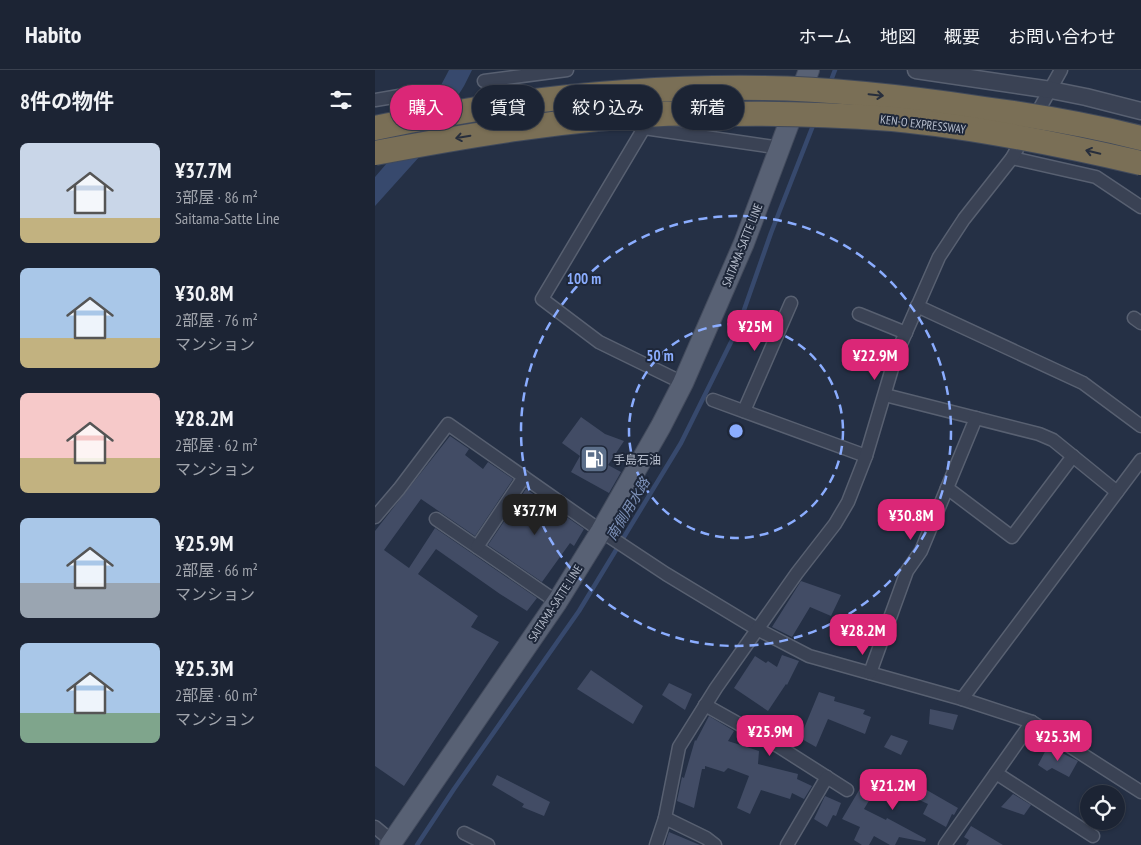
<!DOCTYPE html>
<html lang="ja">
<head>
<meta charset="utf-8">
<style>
  body { margin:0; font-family:"PT Sans Narrow","Noto Sans JP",sans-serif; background:#293040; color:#f1f3f6; height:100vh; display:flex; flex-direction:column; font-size:19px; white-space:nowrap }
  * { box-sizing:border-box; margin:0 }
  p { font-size:16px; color:#a0a4ac }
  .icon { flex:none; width:28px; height:28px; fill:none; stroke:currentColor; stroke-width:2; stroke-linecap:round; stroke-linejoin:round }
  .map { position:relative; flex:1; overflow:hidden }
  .details { display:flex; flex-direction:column; background:#1c2434; width:375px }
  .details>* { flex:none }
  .banner { position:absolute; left:15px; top:15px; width:475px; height:45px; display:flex; gap:10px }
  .fabs { position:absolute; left:705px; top:715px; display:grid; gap:10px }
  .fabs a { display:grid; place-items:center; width:45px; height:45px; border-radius:50%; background:#1c2434; box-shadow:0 1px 4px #0004,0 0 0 1px #3a414f; font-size:25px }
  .price { position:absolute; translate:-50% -42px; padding:0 11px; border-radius:10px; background:#db2777; color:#fff; font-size:16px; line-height:32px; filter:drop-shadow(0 1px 2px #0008) }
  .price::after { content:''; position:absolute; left:50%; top:30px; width:15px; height:11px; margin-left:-8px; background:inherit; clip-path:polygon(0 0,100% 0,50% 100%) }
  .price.selected { background:#222; color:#fff }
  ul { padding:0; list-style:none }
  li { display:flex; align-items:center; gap:15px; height:125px; padding:0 20px }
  li span { display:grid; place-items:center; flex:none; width:140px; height:100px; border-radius:8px; color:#555 }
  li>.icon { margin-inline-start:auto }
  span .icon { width:60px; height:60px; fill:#fffc; stroke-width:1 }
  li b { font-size:21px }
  h2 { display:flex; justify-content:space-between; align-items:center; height:60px; padding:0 20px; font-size:21px }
  .chip { padding:0 18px; border-radius:22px; background:#1c2434; box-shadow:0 1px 4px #0004,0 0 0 1px #3a414f; font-size:18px; line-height:45px }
  .chip.selected { background:#db2777; color:#fff }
  header { display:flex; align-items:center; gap:30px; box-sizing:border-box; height:70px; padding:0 25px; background:#1c2434; border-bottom:1px solid #3a414f }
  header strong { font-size:24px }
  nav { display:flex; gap:28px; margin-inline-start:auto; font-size:18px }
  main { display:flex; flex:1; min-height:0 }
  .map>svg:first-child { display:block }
</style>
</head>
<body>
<header>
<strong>Habito</strong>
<nav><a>ホーム</a><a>地図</a><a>概要</a><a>お問い合わせ</a></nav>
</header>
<main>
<section class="details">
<h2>8件の物件<svg class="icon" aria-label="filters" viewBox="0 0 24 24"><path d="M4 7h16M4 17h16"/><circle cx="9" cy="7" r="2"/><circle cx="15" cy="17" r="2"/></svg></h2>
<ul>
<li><span style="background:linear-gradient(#c9d6e8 75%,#c2b280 0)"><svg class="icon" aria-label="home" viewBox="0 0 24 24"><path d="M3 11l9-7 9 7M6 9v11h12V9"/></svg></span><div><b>¥37.7M</b><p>3部屋 · 86 m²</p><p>Saitama-Satte Line</p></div></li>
<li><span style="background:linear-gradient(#a9c7e8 70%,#c2b280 0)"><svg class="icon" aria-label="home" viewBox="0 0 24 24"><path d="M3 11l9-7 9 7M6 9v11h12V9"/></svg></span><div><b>¥30.8M</b><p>2部屋 · 76 m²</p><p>マンション</p></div></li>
<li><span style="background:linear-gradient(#f6c9c9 65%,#c2b280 0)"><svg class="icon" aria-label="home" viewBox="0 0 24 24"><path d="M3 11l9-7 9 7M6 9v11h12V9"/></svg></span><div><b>¥28.2M</b><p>2部屋 · 62 m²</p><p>マンション</p></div></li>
<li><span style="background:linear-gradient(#a9c7e8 65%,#9aa5b1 0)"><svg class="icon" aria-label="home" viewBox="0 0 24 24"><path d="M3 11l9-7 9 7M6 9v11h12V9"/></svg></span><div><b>¥25.9M</b><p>2部屋 · 66 m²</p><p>マンション</p></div></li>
<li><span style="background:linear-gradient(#a9c7e8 70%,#7fa58c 0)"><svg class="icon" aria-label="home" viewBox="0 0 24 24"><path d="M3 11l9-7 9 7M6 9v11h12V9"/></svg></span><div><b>¥25.3M</b><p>2部屋 · 60 m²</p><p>マンション</p></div></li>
</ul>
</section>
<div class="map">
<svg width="766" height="775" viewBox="0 0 766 775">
  <rect width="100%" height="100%" fill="#253045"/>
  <path fill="#37496d" d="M74,0H97L89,16L45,86L0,136V107C27,77 56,36 74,0Z"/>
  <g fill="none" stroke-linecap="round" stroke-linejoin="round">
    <g stroke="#37496d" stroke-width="4.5">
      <path d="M455,13L460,0"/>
      <path d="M42,775L79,719L204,541L306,373L362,260L396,163L439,53"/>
    </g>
  </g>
  <g fill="#424c65">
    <path d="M206,347L230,364L249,371L233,395L246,402L234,423L196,402L205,386L187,373Z"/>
    <path d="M75,366L94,379L90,385L108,399L113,392L138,409L100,466L46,429L9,480L34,498L60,458L162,528L152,541L125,524L61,479L43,504L103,546L96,557L124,572L29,716L0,696V461Z"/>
    <path d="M151,419L209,459L199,476L195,473L167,512L113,475Z"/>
    <path d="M426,511L466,525L456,546L435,537L417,567L397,557Z"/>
    <path d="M407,585L424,591L412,615L411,614L393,641L359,618L380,586L391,593L393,591L402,597Z"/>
    <path d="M216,600L268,636L258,654L202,619Z"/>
    <path d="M294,613L317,624L310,640L287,625Z"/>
    <path d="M444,622L460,627L459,631L490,640L488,644L496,647L490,664L453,649L441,677L425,668Z"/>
    <path d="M555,639L583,645L578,660L554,654Z"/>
    <path d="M334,646L359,661L353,671L384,681L383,694L423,704L422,709L437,716L429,729L417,723L415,729L386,720L375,744L362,738L374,706L353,698L349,702L330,696V699H327L319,738L302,731L307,707L309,708L320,670L321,671Z"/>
    <path d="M516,665L533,671L526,685L509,677Z"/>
    <path d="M673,676L703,691L694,707L677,698L672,701L663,695Z"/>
    <path d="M122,705L175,732L169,746L147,737L149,734L117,715Z"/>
    <path d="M518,706L543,715L583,738L579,745L577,744L571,757L548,744L553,734L525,721L521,729L501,719L489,739L511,750L512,748L551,769L550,772L524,767L520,775H515L499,766L494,775H487L479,770L485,757L467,749L490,710L502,715L506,707L515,709Z"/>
    <path d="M638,724L656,735L649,745L626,737Z"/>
    <path d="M450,726L466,733L461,746L458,745L452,757L439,749Z"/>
    <path d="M596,756L628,775H591L594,770L589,767Z"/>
    <path d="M294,762L325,775H290Z"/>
  </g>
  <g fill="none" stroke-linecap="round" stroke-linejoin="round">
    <defs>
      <g id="minor">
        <path d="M109,11L192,0"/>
        <path d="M0,30L24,26"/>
        <path d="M637,88L721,107L766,137"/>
        <path d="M542,236L708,313L766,356"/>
        <path d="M484,244L531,263"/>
        <path d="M759,248L766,253"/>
        <path d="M308,313L224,272L167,229L269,58L406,78"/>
        <path d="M510,325L664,364L678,370L742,422"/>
        <path d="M338,330L491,386"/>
        <path d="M369,341L416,233"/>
        <path d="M572,418L637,467L698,386"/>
        <path d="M0,447L24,419L73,354L226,461L291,504L382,559L434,586L587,629L657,652L766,722"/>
        <path d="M61,449L182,532"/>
        <path d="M102,477L149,407"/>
        <path d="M495,603L532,501L546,481L601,348"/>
        <path d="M587,629L766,390"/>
        <path d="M330,635L403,676L472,720"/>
        <path d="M621,703L718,766"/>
        <path d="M290,748L331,768L340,775"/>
        <path d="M0,757L18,772"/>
        <path d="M89,763L113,775"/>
        <path d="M281,775L290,748L304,677L341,618L422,503L460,454L473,432L491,386L521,285L564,187L589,149L637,88L686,0"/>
        <path d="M412,775L452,707"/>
        <path d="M570,775L657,652"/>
      </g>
      <path id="tertiary" d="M541,0L676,20L711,27L766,41"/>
      <path id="primary" d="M15,775L182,532L226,461L286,356L308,313L369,173L434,0"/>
    </defs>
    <use href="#minor" stroke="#586071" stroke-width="15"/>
    <use href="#tertiary" stroke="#586071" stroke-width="19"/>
    <use href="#primary" stroke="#434b5d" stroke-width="22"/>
    <use href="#minor" stroke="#3a4254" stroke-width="12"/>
    <use href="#tertiary" stroke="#3a4254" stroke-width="16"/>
    <use href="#primary" stroke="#586174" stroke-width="20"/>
    <defs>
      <g id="motorway-bridge">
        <path d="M0,58C127,31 259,16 389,18C463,19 537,28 610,39C662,46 714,55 766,68"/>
        <path d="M0,83C95,65 191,49 288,44C310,43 333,44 354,44C409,43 463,45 517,49C601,57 684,74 766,93"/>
      </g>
    </defs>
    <use href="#motorway-bridge" stroke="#414a5b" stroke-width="26" stroke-linecap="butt"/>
    <use href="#motorway-bridge" stroke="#7a6f56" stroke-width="24"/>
  </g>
  <defs><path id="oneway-shaft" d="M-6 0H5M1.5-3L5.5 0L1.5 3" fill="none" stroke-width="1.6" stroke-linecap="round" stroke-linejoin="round" transform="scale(1.25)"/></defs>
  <g stroke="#272e3c">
    <use href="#oneway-shaft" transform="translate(501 25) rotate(6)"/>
    <use href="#oneway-shaft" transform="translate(88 67) rotate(170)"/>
    <use href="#oneway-shaft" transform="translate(718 82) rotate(-167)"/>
  </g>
  <g fill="none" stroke="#8badff" stroke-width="2.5" stroke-dasharray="9 6">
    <circle cx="361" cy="361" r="107"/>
    <circle cx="361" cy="361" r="215"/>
  </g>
  <defs>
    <symbol id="fuel-square" viewBox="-11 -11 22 22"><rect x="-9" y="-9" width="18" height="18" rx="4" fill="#5c6f8a" stroke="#1e2739"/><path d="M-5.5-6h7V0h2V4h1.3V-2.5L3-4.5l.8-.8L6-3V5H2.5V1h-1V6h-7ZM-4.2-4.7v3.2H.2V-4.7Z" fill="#fff"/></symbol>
  </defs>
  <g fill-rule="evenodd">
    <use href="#fuel-square" x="203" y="373" width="32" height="32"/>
  </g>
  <g text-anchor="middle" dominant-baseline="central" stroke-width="4" stroke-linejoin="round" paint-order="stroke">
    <g font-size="12" fill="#b7becd" stroke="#1e2739">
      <text transform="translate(548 54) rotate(7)">KEN-O EXPRESSWAY</text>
      <text transform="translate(367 175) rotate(-68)">SAITAMA-SATTE LINE</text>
      <text transform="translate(180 533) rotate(-57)">SAITAMA-SATTE LINE</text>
    </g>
    <g font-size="12" fill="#b7becd" stroke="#1e2739" text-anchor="start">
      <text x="238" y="389">手島石油</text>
    </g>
    <g font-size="14" font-style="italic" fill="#7c90b7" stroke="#1e2739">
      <text transform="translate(253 439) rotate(-59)">南側用水路</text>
    </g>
  </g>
  <circle cx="361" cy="361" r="8" fill="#8badff" stroke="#1e2739" stroke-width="2.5"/>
  <g font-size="15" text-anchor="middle" font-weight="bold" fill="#8badff" stroke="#1e2739" stroke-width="4" stroke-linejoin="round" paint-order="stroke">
    <text x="209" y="214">100 m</text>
    <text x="285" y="291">50 m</text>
  </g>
</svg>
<div class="fabs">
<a><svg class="icon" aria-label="locate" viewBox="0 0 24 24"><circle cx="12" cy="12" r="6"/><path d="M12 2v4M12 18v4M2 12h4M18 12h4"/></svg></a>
</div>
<b class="price" style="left:380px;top:282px">¥25M</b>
<b class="price" style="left:500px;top:311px">¥22.9M</b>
<b class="price selected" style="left:160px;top:466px">¥37.7M</b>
<b class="price" style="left:536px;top:471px">¥30.8M</b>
<b class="price" style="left:488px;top:586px">¥28.2M</b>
<b class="price" style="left:395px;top:687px">¥25.9M</b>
<b class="price" style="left:683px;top:692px">¥25.3M</b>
<b class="price" style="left:518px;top:741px">¥21.2M</b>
<div class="banner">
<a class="chip selected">購入</a>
<a class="chip">賃貸</a>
<a class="chip">絞り込み</a>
<a class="chip">新着</a>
</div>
</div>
</main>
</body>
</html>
